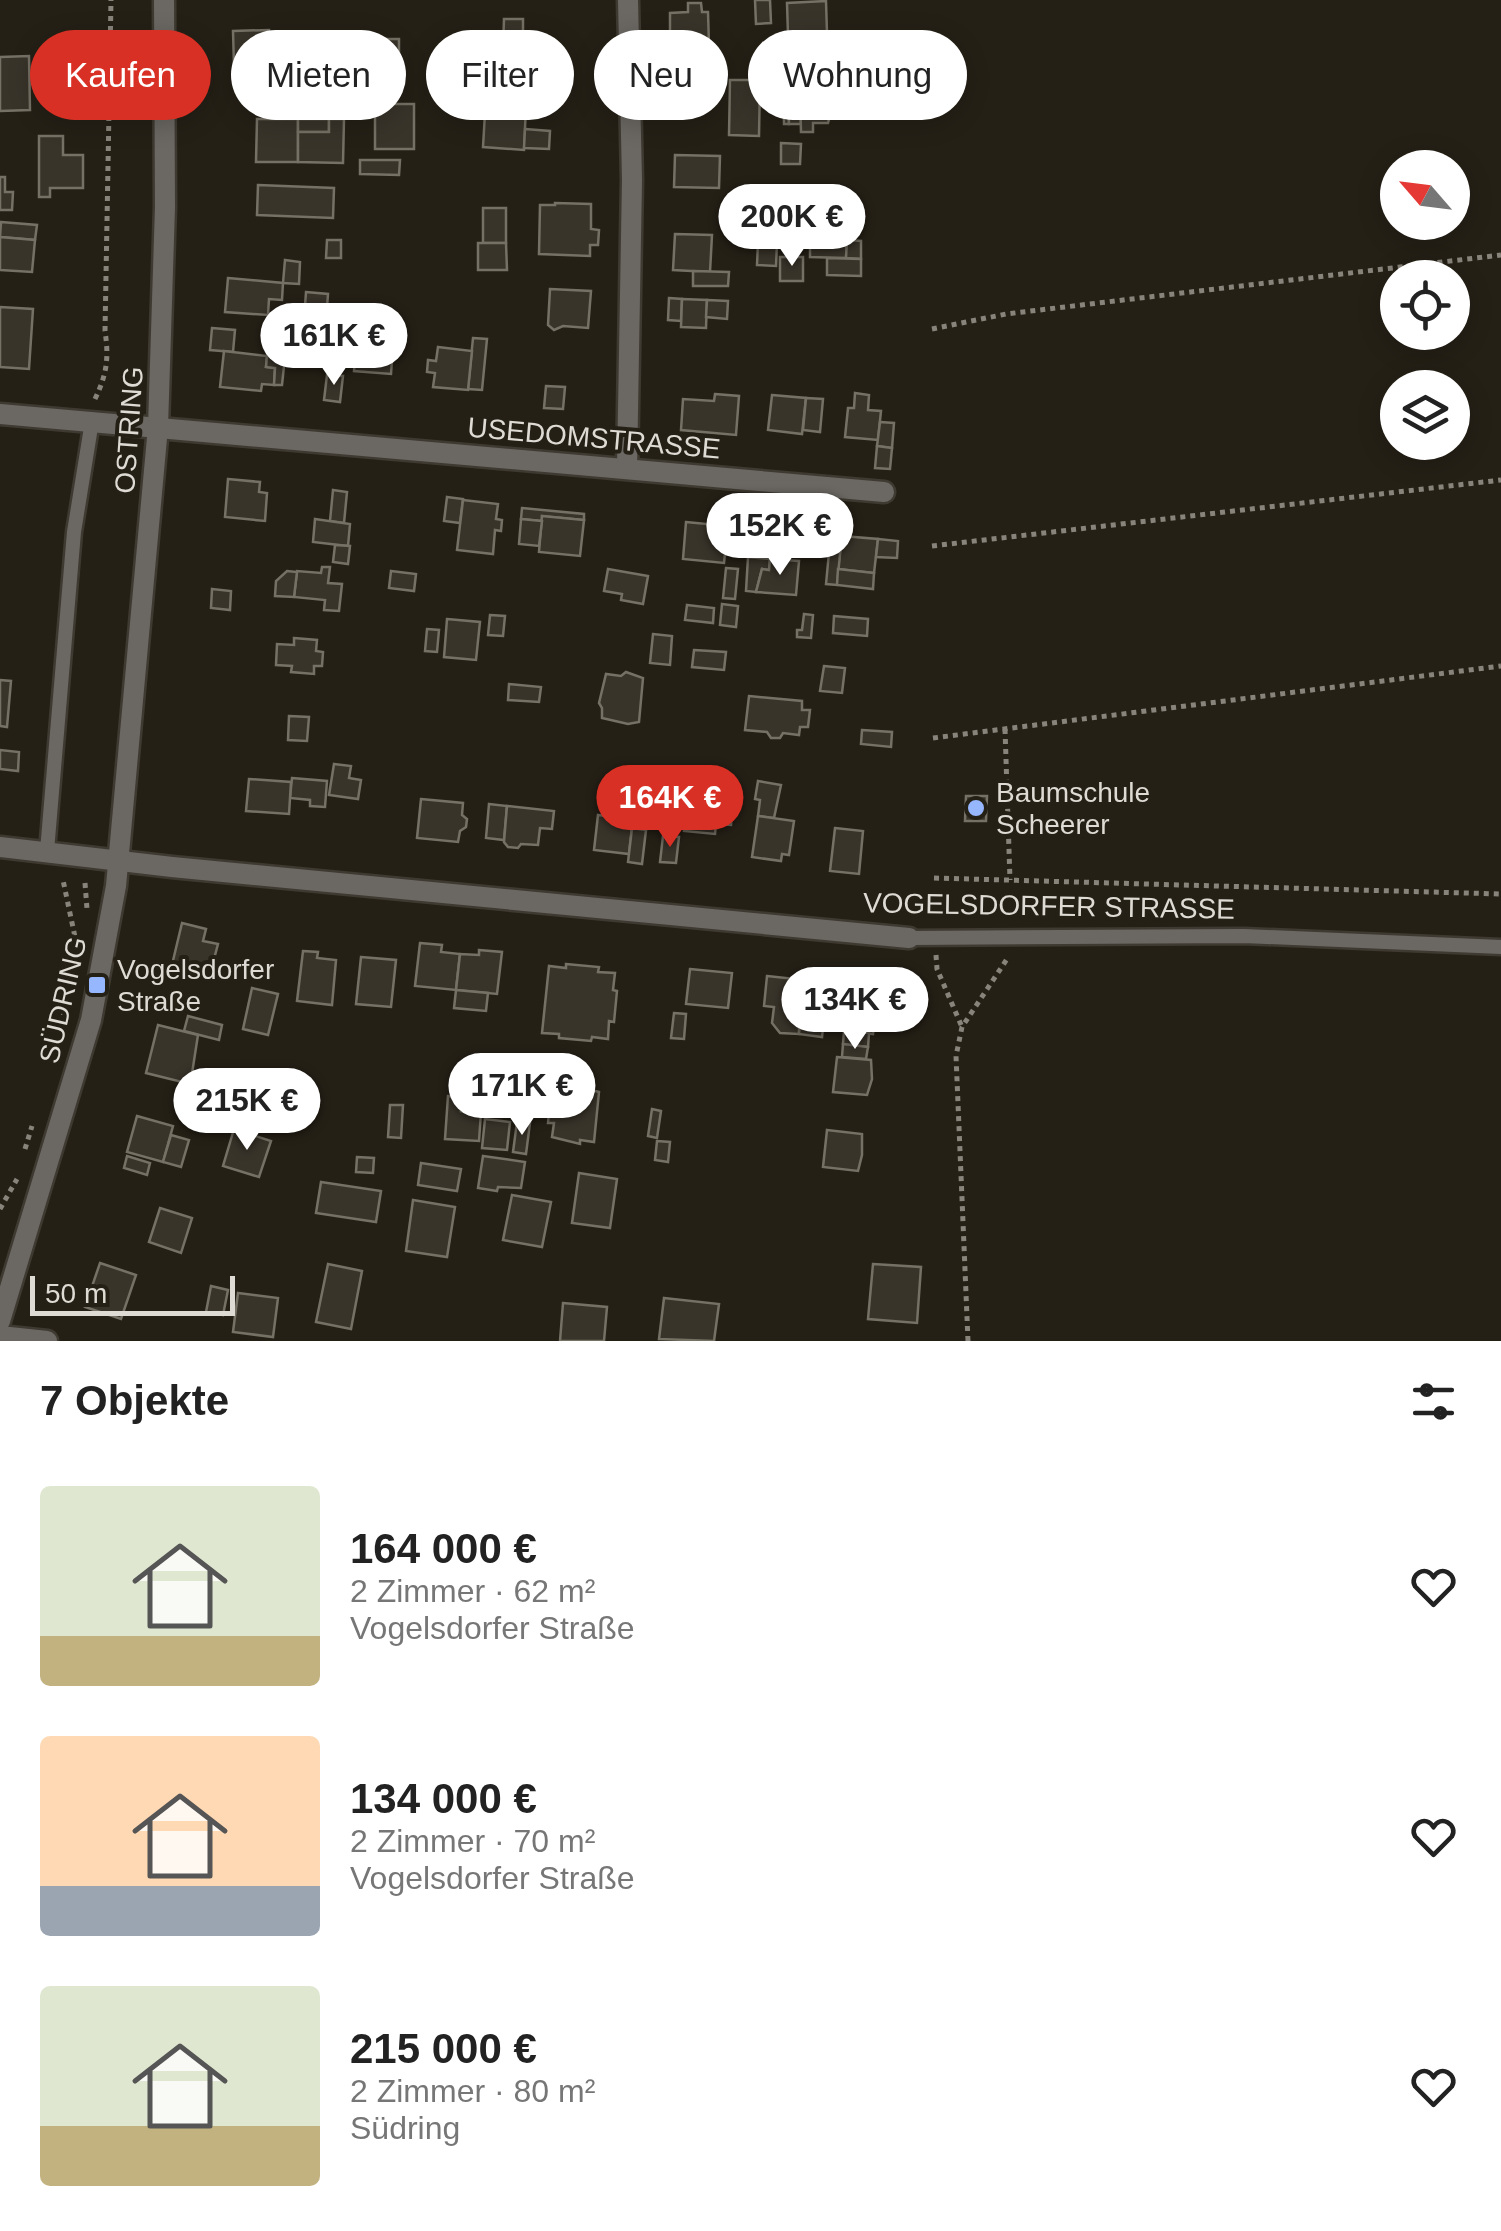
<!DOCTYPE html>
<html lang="de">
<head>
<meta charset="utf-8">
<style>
  body { margin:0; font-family:Helvetica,sans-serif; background:#f2f2f2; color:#222; height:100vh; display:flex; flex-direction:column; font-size:38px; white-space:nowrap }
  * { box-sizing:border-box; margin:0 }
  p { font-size:32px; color:#767676 }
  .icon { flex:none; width:55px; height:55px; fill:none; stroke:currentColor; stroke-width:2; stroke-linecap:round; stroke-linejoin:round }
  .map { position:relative; height:1341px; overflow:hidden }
  .side { display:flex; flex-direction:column; background:#fff; flex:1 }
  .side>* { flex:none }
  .banner { position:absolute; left:30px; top:30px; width:1000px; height:90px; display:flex; gap:20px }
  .needle { width:65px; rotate:298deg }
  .buttons { position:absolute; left:1380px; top:150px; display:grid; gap:20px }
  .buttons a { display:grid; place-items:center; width:90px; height:90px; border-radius:50%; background:#fff; box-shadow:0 5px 25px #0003; font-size:50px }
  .scale { position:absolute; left:30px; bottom:25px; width:205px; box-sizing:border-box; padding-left:10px; border:5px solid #dedbd4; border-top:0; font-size:28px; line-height:35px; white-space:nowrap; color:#dedbd4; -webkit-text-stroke:8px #252016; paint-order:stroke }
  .price { position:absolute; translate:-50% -85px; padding:0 22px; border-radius:35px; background:#fff; color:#222; font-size:32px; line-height:65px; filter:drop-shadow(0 2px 5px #0008) }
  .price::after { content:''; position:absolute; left:50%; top:60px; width:30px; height:22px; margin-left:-15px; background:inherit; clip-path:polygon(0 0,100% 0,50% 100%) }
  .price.current { background:#d93025; color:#fff }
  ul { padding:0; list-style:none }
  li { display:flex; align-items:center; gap:30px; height:250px; padding:0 40px }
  li span { display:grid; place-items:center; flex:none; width:280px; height:200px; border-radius:10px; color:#555 }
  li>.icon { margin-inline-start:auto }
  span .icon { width:120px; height:120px; fill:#fffc; stroke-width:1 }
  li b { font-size:42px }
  h2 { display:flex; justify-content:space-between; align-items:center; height:120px; padding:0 40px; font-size:42px }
  .pill { padding:0 35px; border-radius:45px; background:#fff; box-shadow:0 5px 25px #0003; font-size:35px; line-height:90px }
  .pill.current { background:#d93025; color:#fff }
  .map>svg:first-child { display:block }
</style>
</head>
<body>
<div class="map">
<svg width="1501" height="1341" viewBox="0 0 1501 1341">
  <rect width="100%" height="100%" fill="#252016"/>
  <g fill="#39342a" stroke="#767165" stroke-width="2.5">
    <path d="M755,0H770L771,23L756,24Z"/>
    <path d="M826,1L827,33L788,35L787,3Z"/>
    <path d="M688,3H701L702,12H708L709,45L670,46V13L688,12Z"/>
    <path d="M504,19H523V48H503Z"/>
    <path d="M269,30L270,65L234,66L233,31Z"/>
    <rect x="379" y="39" width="20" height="31"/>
    <path d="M845,45L866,46L865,63L844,62Z"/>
    <path d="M806,49L834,50V61H805Z"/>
    <rect x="461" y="52" width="13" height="26"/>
    <path d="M29,56L30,110L0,111V57Z"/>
    <path d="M75,62H91V83L75,84Z"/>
    <rect x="485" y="66" width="33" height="15"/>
    <path d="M813,71L814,90H806V78H788L789,124H784L783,72Z"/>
    <path d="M788,78H806V90L800,91L801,124H789Z"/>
    <path d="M730,80H760L759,136L729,135Z"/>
    <path d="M486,85L526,86L525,106L505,105L506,98L486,96Z"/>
    <rect x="310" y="89" width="26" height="19"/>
    <path d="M828,90L831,112L828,123H813V132H801L800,91Z"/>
    <path d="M486,96L506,98L505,105L526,106L524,150L483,147Z"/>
    <rect x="375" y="104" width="39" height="45"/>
    <path d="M257,119H298V162H256Z"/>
    <rect x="298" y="119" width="31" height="13"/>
    <path d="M329,119H344L343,163L298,162V132H329Z"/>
    <path d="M525,129L550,131L549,149L524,148Z"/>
    <path d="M39,136H63V155H83V188H50V197H39Z"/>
    <path d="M781,143L801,144L800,164H781Z"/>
    <path d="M675,155L720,156L719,188L674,187Z"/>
    <path d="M360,160H400L399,175L360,174Z"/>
    <path d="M0,177H5V192H13L12,210H0Z"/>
    <path d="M258,185L334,188L333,218L257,215Z"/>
    <path d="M555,203L591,204V229L599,230L598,245H590V256L539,254L540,205H555Z"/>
    <rect x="483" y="208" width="23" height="35"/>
    <path d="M810,217L848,218L846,258L810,257Z"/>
    <path d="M1,222L37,225L35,240L0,237Z"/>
    <path d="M675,234L712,235L710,272L673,270Z"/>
    <path d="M0,237L35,240L32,272L0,270Z"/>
    <path d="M327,240H341V258H326Z"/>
    <path d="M847,240L861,241V259L846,258Z"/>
    <path d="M758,242L777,243L776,266L757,265Z"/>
    <path d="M478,243H506L507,270H478Z"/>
    <rect x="780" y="257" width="23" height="24"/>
    <path d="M827,258L861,259V276L827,275Z"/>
    <path d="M285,260L300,262L299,284L283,283Z"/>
    <path d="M693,271L729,272L728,286H693Z"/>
    <path d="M228,278L283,283L282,300L269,299L268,315L225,312Z"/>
    <path d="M550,289L591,291L588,328L563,326L554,330L548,325Z"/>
    <path d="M306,292L328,294L325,336L292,334L294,305L305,306Z"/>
    <path d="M669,298L682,299L681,321L668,320Z"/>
    <path d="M682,299L707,300L706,328L681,327Z"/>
    <path d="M707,300L728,301L727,319L706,317Z"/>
    <path d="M0,307L33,309L29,369L0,367Z"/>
    <path d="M375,316L395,317L391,374L354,371L357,336L370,337L372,319Z"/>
    <path d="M212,328L235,330L233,352L210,350Z"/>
    <path d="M473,338L487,339L482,390L468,389Z"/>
    <path d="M438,347L472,351L468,390L433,387L435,373L427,372L428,360L436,361Z"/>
    <path d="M224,351L267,356L266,367L275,368L274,385L262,384L261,391L220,387Z"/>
    <path d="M267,356L285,357L282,385H274L275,368L266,367Z"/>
    <path d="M327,375L343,376L340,402L324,400Z"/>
    <path d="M546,386L565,387L563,409L544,408Z"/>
    <path d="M855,393L869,395L868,410L881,411L878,440L845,437L848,408H854Z"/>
    <path d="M715,394L739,396L736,435L681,430L683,399L714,401Z"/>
    <path d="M772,395L806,398L802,434L768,430Z"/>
    <path d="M806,398L823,399L820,432L803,430Z"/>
    <path d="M880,422L894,423L892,448L877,446Z"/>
    <path d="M877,446L892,448L890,469L875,468Z"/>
    <path d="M228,479L260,482L259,492L267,493L265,521L225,517Z"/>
    <path d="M333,490L347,492L344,523L330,521Z"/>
    <path d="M447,497L463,499L460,523L444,521Z"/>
    <path d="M463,500L498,504L496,519L502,520L501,531L495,530L493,554L457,550Z"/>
    <path d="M522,508L584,514V520L542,516V521L521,519Z"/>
    <path d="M542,516L584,520L580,556L539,552Z"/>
    <path d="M315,519L350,524L348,546L313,542Z"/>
    <path d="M521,519L542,521L539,546L519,544Z"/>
    <path d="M686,522L728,526L724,563L683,559Z"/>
    <path d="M842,536L878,539L874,573L838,569Z"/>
    <path d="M878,539L898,541L897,558L876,557Z"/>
    <path d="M830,542L841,544L837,585L826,584Z"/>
    <path d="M335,545L350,546L348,564L333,562Z"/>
    <path d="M748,557L770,559L769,570L762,569L756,592L746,591Z"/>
    <path d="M770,559L799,561L796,595L756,592L762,569L769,570Z"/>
    <path d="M322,567H330L328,583L342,584L339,611L324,610L325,600L294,597L297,571L321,573Z"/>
    <path d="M726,568L738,569L735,599L723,598Z"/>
    <path d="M608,569L648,576L643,604L621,600L622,594L604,591Z"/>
    <path d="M838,569L874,573L873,589L837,585Z"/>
    <path d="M287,571L297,572L294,597L275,596L276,581Z"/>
    <path d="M391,571L416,574L414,591L389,588Z"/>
    <path d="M212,589L231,591L230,610L211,608Z"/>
    <path d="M722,604L738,606L736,627L720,625Z"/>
    <path d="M687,605L714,608L713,623L685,620Z"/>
    <path d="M804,614L813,615L811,638L797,637V630H802Z"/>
    <path d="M490,615L505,616L503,636L488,635Z"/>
    <path d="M834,616L868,619L867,636L833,633Z"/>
    <path d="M447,619L480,622L476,660L444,657Z"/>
    <path d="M427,629L439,630L437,652L425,651Z"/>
    <path d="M653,634L672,636L670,665L650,663Z"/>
    <path d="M294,638L317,640L316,651L323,652L322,666H314V674L291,672L292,666L276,665L277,644L294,645Z"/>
    <path d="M694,650L726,652L724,670L692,667Z"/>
    <path d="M824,666L845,668L842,693L820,691Z"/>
    <path d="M626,672L643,678L639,722L628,724L602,718V708L599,703L606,674L621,676Z"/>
    <path d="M0,680L11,681L7,727L0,726Z"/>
    <path d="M509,684L541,687L539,702L508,700Z"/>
    <path d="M749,696L802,701V710H810L808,727H800L799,735L783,733L780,738H771L767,732L745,730Z"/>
    <path d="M289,716L309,717L307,741L288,740Z"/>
    <path d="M862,730L892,732L891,747L861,744Z"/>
    <path d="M0,750L19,752L18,771L0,769Z"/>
    <path d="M334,764L351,766L349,778L361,780L358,799L329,795Z"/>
    <path d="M292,778L327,781L325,807L310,806V800L290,798Z"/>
    <path d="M249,779L291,782L289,814L246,811Z"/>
    <path d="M758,781L781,785L774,818L758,816L760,800L755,799Z"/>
    <path d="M688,786L734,790L731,825L716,824L715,834L684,831Z"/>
    <path d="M966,796H987L986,821H965Z"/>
    <path d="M421,799L463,803L462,815L467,819L466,827L460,831L458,842L417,838Z"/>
    <path d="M489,804L507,806L504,840L486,838Z"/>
    <path d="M625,805L648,808L646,830L632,828L633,819L623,818Z"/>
    <path d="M507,806L554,811L552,829L540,828L538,845L521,844L518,848L508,847L504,842Z"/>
    <path d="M598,815L633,819L629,854L594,850Z"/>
    <path d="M758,816L794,821L789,855L782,854L781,861L752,857Z"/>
    <path d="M632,828L646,830L642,864L628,862Z"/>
    <path d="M835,828L863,831L859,874L830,871Z"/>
    <path d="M663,836L679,837L676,863L660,862Z"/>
    <path d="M182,923L206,929L203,941L218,944L209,978L171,969Z"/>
    <path d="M420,943L442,945L441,952L460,954L456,990L415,986Z"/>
    <path d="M479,950L502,952L497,994L456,990L460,954L479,955Z"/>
    <path d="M303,951L318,952L317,958L336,960L332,1005L297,1001Z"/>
    <path d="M361,957L396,960L391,1007L356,1004Z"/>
    <path d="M566,964L599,967L598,972L615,973L613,990L617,991L614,1022L609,1021L608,1039L592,1037L591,1041L559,1038V1034L542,1033L549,966L566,968Z"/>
    <path d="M690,969L732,973L728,1008L686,1004Z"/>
    <path d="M767,976L796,979L795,989L803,990L802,1005H799V1034L780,1033L772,1023L774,1007L764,1006Z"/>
    <path d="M252,988L278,994L268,1035L243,1029Z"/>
    <path d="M456,990L488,993L486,1011L454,1008Z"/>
    <path d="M843,996L877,999L878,1015L875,1018L873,1034L840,1030Z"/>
    <path d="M801,1010L825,1012L822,1037L799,1034Z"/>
    <path d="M674,1013L686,1014L684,1039L671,1038Z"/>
    <path d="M188,1016L222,1025L219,1040L184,1031Z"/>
    <path d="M158,1025L198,1035L191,1080L186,1083L146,1073Z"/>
    <path d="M844,1031L869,1033L868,1047L843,1044Z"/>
    <path d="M843,1044L868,1047L866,1059L842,1057Z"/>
    <path d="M837,1057L871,1060L872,1079L867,1095L833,1092Z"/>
    <path d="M572,1085L599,1092L594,1142L580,1140V1144L552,1137L554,1123H548L550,1101L556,1102L558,1088L571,1089Z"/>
    <path d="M448,1096L462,1097L461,1111L481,1112L479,1141L445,1139Z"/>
    <path d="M462,1097L483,1098L481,1112L461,1111Z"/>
    <path d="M390,1105H403L401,1138L388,1137Z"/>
    <path d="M652,1109L661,1111L657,1138L648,1136Z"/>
    <path d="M137,1116L173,1126L163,1162L127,1152Z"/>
    <path d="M485,1119L510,1122L507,1150L482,1148Z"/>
    <path d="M517,1122L530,1123L526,1154L513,1152Z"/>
    <path d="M234,1129L271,1141L259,1177L223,1166Z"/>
    <path d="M827,1130L862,1134V1155L858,1171L823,1167Z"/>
    <path d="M171,1135L189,1140L181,1167L163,1162Z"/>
    <path d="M657,1141L670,1142L668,1162L655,1160Z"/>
    <path d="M127,1156L150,1163L147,1175L124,1168Z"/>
    <path d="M483,1156L525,1162L521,1188L498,1187L497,1191L478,1188Z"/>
    <path d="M357,1157L374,1158L373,1173L356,1172Z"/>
    <path d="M421,1163L461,1169L457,1191L418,1185Z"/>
    <path d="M579,1173L617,1179L610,1228L572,1223Z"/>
    <path d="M321,1182L381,1191L376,1222L316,1213Z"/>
    <path d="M512,1195L551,1202L542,1247L503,1240Z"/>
    <path d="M413,1200L455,1207L447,1257L406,1251Z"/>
    <path d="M160,1208L192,1218L181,1253L149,1242Z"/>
    <path d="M100,1263L136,1275L121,1319L85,1307Z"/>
    <path d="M328,1264L362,1271L351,1329L316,1322Z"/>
    <path d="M873,1264L921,1267L917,1323L868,1319Z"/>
    <path d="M211,1286L228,1290L223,1315L206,1312Z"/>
    <path d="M238,1293L278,1298L273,1337L233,1332Z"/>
    <path d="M664,1298L719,1304L714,1341L659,1339Z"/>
    <path d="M563,1303L607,1307L604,1341H560Z"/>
  </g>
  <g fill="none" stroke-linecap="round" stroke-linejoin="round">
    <defs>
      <g id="service">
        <path d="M47,851L74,532L92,421"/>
        <path d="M909,938L1244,936L1501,947"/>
      </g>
      <g id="minor">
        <path d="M0,414L884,492"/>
        <path d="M627,468L632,180L628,0"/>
        <path d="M0,847L172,867L909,938"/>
        <path d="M0,1321L91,1020L116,886L158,427L165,207L164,0"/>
        <path d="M0,1336L47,1341"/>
      </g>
    </defs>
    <use href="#service" stroke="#3f3a31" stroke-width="19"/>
    <use href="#minor" stroke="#3f3a31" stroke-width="25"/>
    <g stroke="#88847b" stroke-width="5" stroke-dasharray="5 5" stroke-linecap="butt">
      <path d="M932,329L1006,314L1501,255"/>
      <path d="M95,399C107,374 109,358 105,331L111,0"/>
      <path d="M932,546L1501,480"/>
      <path d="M1005,729L1010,880"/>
      <path d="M933,738L1501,666"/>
      <path d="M934,878L1501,894"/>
      <path d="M85,883L87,909"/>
      <path d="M936,955L937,969L962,1027"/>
      <path d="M62,1025L75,937L63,880"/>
      <path d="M25,1149L32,1126"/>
      <path d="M0,1209L17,1179"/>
      <path d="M968,1341L956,1056L962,1027L1007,959"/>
    </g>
    <use href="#service" stroke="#6b6863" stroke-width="14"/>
    <use href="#minor" stroke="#6b6863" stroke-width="20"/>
  </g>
  <g fill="#96b6fd" stroke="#252016" stroke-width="4">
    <circle cx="976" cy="808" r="10"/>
    <rect x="87" y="975" width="20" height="20" rx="5"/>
  </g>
  <g text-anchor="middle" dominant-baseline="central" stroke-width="8" stroke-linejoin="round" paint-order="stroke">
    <g font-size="28" fill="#dedbd4" stroke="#252016">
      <text transform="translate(129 430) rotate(-86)">OSTRING</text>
      <text transform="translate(594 438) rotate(5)">USEDOMSTRASSE</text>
      <text transform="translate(1049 906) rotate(1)">VOGELSDORFER STRASSE</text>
      <text transform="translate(63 1000) rotate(-77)">SÜDRING</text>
    </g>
    <g font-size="28" fill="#dedbd4" stroke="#252016" text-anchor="start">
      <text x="996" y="792">Baumschule<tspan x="996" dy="32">Scheerer</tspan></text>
      <text x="117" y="969">Vogelsdorfer<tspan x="117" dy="32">Straße</tspan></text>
    </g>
  </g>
</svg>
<div class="buttons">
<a><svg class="needle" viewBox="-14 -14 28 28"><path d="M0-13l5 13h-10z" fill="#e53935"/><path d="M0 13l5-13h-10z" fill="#767676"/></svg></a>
<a><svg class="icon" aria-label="locate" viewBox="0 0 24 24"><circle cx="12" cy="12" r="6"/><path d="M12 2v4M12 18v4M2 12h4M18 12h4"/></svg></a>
<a><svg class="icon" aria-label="layers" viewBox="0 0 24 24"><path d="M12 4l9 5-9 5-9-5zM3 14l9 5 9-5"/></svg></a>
</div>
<div class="scale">50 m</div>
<b class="price" style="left:792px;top:269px">200K €</b>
<b class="price" style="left:334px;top:388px">161K €</b>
<b class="price" style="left:780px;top:578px">152K €</b>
<b class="price current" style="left:670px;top:850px">164K €</b>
<b class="price" style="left:855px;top:1052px">134K €</b>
<b class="price" style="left:522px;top:1138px">171K €</b>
<b class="price" style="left:247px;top:1153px">215K €</b>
<div class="banner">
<a class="pill current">Kaufen</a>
<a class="pill">Mieten</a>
<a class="pill">Filter</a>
<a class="pill">Neu</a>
<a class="pill">Wohnung</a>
</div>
</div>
<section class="side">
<h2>7 Objekte<svg class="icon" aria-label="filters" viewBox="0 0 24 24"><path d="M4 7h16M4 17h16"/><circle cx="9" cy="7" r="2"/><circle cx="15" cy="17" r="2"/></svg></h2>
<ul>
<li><span style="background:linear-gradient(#dfe7d0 75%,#c2b280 0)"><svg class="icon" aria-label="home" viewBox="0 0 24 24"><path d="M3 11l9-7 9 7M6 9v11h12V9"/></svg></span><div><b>164 000 €</b><p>2 Zimmer · 62 m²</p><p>Vogelsdorfer Straße</p></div><svg class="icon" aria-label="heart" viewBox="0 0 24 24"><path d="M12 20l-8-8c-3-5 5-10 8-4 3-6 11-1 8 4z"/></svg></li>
<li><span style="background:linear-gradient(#ffd9b3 75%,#9aa5b1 0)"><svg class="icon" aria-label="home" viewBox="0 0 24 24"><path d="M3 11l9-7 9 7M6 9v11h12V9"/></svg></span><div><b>134 000 €</b><p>2 Zimmer · 70 m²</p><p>Vogelsdorfer Straße</p></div><svg class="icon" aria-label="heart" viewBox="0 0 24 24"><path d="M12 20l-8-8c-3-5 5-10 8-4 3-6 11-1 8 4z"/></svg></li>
<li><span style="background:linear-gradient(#dfe7d0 70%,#c2b280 0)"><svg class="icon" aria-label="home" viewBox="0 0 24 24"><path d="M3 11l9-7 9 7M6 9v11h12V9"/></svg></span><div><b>215 000 €</b><p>2 Zimmer · 80 m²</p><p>Südring</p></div><svg class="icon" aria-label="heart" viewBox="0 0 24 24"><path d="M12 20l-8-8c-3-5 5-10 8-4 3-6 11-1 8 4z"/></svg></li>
</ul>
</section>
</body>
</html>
